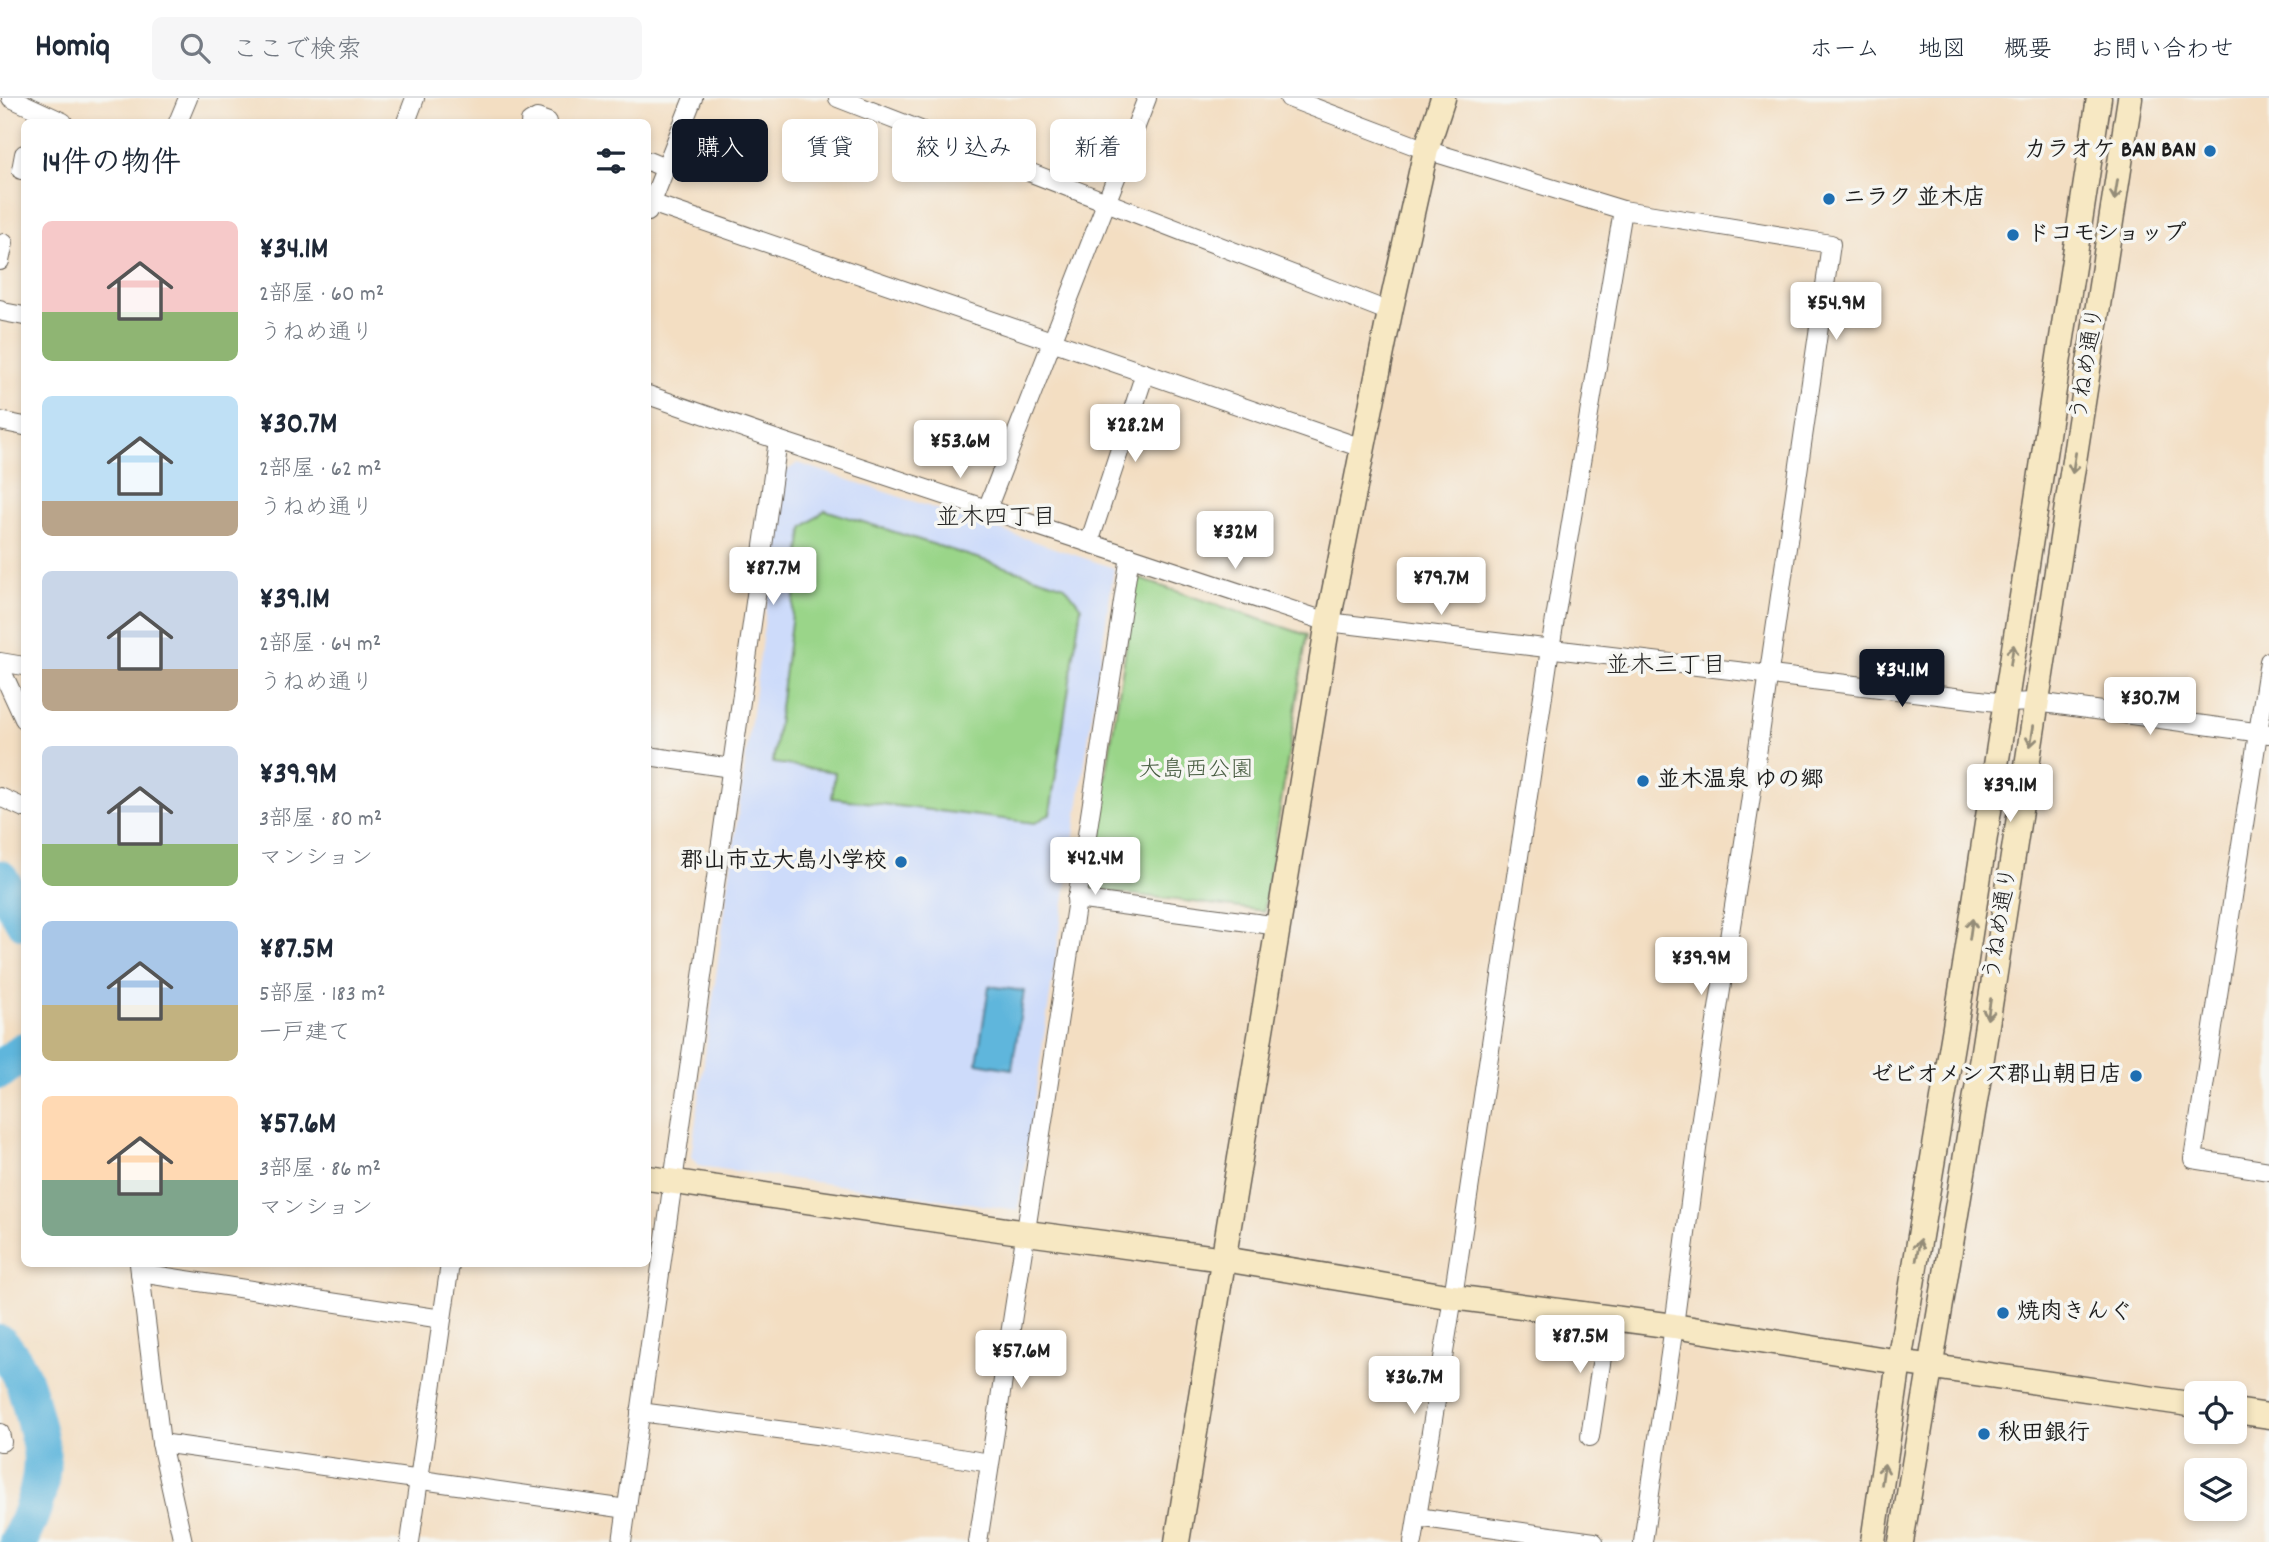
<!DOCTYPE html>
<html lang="ja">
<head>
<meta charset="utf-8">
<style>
  body { margin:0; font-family:Dekko,"Klee One",sans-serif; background:#f6f6f7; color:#1f2937; height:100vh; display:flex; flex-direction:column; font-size:26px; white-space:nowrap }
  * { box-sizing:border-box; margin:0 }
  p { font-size:23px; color:#747a83 }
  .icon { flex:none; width:38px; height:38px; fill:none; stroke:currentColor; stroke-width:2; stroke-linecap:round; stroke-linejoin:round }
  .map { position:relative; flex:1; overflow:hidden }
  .sheet { position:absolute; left:21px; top:21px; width:630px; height:1148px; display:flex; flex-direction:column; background:#fff; border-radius:10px; box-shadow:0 4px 10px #0003 }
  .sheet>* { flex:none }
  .banner { position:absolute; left:672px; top:21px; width:665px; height:63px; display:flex; gap:14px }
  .buttons { position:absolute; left:2184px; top:1283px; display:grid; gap:14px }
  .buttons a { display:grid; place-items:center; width:63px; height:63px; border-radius:10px; background:#fff; box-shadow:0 4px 10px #0003; font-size:35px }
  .price { position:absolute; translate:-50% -60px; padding:0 16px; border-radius:7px; background:#fff; color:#222; font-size:23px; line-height:46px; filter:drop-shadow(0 2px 4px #0008) }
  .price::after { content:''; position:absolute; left:50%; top:42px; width:21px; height:16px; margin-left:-10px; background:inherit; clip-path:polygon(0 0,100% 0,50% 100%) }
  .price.selected { background:#111827; color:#fff }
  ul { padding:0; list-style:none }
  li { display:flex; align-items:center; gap:21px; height:175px; padding:0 21px }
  li span { display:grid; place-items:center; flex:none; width:196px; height:140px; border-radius:10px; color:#555 }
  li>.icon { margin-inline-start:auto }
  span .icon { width:84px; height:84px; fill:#fffc; stroke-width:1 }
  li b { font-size:30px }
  h2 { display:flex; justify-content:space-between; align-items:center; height:84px; padding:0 21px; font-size:30px }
  .pill { padding:0 24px; border-radius:10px; background:#fff; box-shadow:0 4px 10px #0003; font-size:24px; line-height:63px }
  .pill.selected { background:#111827; color:#fff }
  header { display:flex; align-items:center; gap:42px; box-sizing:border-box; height:98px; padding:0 35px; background:#fff; border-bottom:2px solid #e0e1e3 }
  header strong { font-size:33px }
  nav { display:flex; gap:38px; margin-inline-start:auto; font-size:24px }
  .search { width:490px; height:63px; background:#f6f6f7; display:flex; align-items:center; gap:18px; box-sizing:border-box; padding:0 24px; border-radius:10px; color:#747a83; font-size:26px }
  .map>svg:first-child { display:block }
</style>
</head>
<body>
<header>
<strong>Homiq</strong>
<div class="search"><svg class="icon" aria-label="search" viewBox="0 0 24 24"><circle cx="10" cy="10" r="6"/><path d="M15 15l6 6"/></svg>ここで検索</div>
<nav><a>ホーム</a><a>地図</a><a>概要</a><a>お問い合わせ</a></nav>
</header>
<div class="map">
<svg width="2269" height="1444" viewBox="0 0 2269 1444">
  <rect width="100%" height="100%" fill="#f6f6f2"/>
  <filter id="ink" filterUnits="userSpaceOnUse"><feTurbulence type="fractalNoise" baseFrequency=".0143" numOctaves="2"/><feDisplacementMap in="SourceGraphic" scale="14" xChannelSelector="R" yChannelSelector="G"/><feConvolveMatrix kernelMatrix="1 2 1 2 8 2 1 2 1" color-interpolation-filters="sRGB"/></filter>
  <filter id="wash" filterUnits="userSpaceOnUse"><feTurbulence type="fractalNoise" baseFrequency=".00686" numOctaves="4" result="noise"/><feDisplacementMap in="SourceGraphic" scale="28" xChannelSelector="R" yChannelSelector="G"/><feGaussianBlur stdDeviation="1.57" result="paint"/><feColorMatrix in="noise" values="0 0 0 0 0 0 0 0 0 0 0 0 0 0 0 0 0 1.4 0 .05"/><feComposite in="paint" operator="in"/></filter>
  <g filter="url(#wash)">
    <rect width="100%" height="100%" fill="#f3dec2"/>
    <path fill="#cddbfa" d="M798,365L1114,470L1018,1112L699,1068L691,1059L785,374Z"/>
    <g fill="#9ad589" stroke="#5b7852" stroke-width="2">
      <path d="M825,412L1065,488L1081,509L1050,716L1035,725L832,700L835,674L773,665L803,430Z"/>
      <path d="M1137,480L1307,537L1264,813L1088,791Z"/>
    </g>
    <path fill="#5fb6dc" stroke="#3e697c" stroke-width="2" d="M989,888L1024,893L1012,971L977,965Z"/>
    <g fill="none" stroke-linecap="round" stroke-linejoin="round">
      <g stroke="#5fb6dc" stroke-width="38">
        <path d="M0,781L24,823"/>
        <path d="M0,972L24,953"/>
        <path d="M0,1246C18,1264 25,1284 31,1308C34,1322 39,1336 41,1351C45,1381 32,1418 18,1444"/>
      </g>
    </g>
  </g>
  <g filter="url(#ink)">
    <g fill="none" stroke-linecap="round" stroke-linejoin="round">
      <defs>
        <g id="street">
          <path d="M11,0L63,24"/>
          <path d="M838,0L1390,214"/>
          <path d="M1289,0L1426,52L1623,112L1831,146L1749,712L1701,1020L1674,1228L1643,1444"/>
          <path d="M178,24L188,0"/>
          <path d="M406,24L415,0"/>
          <path d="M530,24L537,20L548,24"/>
          <path d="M648,63L665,70"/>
          <path d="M21,72L24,56"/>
          <path d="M651,105L1362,350"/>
          <path d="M648,114L693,0"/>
          <path d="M0,163L4,145"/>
          <path d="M0,211L3,214L24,218"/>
          <path d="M648,297L778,342L1328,524L2005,605L2037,604L2269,636"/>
          <path d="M0,323L24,328"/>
          <path d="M987,411L1147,0"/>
          <path d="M1089,445L1145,275"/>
          <path d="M2269,563L2193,1061L2269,1073"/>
          <path d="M0,564L24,568"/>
          <path d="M0,569L24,621"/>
          <path d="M648,658L731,670"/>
          <path d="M0,699L24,710"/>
          <path d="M1076,801L1279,828"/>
          <path d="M139,1166L161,1345L183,1444"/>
          <path d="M140,1175L442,1221"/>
          <path d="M640,1314L824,1338L990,1365"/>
          <path d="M0,1335L2,1344H0"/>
          <path d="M1590,1339L1608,1219"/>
          <path d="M161,1345L627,1411"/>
          <path d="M1417,1419L1594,1444"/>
          <path d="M410,1444L450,1166"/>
          <path d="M622,1444L778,342"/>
          <path d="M978,1444L1130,458"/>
          <path d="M1413,1444L1453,1199L1550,551L1623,112"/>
        </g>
        <g id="secondary">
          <path d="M648,1080L1027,1135L1224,1161L1453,1199L1674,1228L1899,1264L2196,1307"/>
          <path d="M2235,1313L2269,1318"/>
          <path d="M1177,1444L1328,524L1390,214L1426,52L1443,0"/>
          <path d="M1873,1444L1899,1264L1963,881L2099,0"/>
          <path d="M1901,1444L1978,985L2130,0"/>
        </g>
      </defs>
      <use href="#street" stroke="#676056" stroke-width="20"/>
      <use href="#secondary" stroke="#676056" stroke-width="27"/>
      <use href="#street" stroke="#fff" stroke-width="18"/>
      <use href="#secondary" stroke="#f7e8c3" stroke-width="24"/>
    </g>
    <defs><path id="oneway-shaft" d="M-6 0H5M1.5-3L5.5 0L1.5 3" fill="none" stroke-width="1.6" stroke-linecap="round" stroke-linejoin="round" transform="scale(1.75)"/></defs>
    <g stroke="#948c78">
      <use href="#oneway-shaft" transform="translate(2116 92) rotate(99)"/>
      <use href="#oneway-shaft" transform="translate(2074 365) rotate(99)"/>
      <use href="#oneway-shaft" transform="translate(2012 557) rotate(-81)"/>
      <use href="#oneway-shaft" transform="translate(2032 638) rotate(99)"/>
      <use href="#oneway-shaft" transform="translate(1971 831) rotate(-82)"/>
      <use href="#oneway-shaft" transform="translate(1989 911) rotate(99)"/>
      <use href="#oneway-shaft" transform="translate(1918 1152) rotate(-80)"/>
      <use href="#oneway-shaft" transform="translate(1883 1376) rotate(-82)"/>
    </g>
  </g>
  <g fill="#1f6fb2" stroke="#f6f6f2" stroke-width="2.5">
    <circle cx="2210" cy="53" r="7"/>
    <circle cx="1829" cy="101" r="7"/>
    <circle cx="2013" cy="137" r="7"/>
    <circle cx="1643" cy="683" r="7"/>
    <circle cx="901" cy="764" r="7"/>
    <circle cx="2136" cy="978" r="7"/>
    <circle cx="2003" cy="1215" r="7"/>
    <circle cx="1984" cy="1336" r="7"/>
  </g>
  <g text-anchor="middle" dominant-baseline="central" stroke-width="7" stroke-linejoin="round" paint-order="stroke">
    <g font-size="23" font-weight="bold" fill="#1c1c1c" stroke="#f6f6f2" text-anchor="start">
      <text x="2196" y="53" text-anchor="end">カラオケ BAN BAN</text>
      <text x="1843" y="101">ニラク 並木店</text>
      <text x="2027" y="137">ドコモショップ</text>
      <text x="1657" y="683">並木温泉 ゆの郷</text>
      <text x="887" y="764" text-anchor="end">郡山市立大島小学校</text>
      <text x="2122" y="978" text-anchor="end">ゼビオメンズ郡山朝日店</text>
      <text x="2017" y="1215">焼肉きんぐ</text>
      <text x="1998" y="1336">秋田銀行</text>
    </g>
    <g font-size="23" fill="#1c1c1c" stroke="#f6f6f2">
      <text transform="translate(2089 266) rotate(-81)">うねめ通り</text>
      <text transform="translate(2002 826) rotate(-81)">うねめ通り</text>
    </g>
    <g font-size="23" fill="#485d42" stroke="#f6f6f2">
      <text x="1196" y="673">大島西公園</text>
    </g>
    <g font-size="24" fill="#1c1c1c" stroke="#f6f6f2">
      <text x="996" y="421">並木四丁目</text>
      <text x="1666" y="569">並木三丁目</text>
    </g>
  </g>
</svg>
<div class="buttons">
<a><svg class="icon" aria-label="locate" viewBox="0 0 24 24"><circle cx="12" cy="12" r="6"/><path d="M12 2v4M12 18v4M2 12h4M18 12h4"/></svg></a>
<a><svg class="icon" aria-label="layers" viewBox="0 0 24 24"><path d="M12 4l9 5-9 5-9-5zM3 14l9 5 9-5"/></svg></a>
</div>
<b class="price" style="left:1836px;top:244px">¥54.9M</b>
<b class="price" style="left:1135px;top:366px">¥28.2M</b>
<b class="price" style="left:960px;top:382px">¥53.6M</b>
<b class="price" style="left:1235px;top:473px">¥32M</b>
<b class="price" style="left:773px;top:509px">¥87.7M</b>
<b class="price" style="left:1441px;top:519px">¥79.7M</b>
<b class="price selected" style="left:1902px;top:611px">¥34.1M</b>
<b class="price" style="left:2150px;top:639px">¥30.7M</b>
<b class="price" style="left:2010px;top:726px">¥39.1M</b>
<b class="price" style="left:1095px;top:799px">¥42.4M</b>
<b class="price" style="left:1701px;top:899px">¥39.9M</b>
<b class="price" style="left:1580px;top:1277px">¥87.5M</b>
<b class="price" style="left:1021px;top:1292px">¥57.6M</b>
<b class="price" style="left:1414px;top:1318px">¥36.7M</b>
<div class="banner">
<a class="pill selected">購入</a>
<a class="pill">賃貸</a>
<a class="pill">絞り込み</a>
<a class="pill">新着</a>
</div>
<section class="sheet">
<h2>14件の物件<svg class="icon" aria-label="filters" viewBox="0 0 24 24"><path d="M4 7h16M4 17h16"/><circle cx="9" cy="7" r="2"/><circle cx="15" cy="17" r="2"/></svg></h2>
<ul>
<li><span style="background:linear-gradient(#f6c9c9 65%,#8fb573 0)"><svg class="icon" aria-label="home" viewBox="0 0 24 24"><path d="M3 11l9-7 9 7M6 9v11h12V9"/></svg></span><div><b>¥34.1M</b><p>2部屋 · 60 m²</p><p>うねめ通り</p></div></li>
<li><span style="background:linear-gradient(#bfe0f5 75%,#b9a48a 0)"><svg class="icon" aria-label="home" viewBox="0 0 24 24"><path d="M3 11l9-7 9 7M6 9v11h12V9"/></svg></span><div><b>¥30.7M</b><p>2部屋 · 62 m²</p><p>うねめ通り</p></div></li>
<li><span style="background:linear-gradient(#c9d6e8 70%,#b9a48a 0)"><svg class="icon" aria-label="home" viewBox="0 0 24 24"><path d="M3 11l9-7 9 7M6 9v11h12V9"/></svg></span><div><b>¥39.1M</b><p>2部屋 · 64 m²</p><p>うねめ通り</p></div></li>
<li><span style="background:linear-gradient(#c9d6e8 70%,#8fb573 0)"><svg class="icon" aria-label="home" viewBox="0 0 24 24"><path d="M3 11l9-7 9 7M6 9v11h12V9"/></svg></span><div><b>¥39.9M</b><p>3部屋 · 80 m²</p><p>マンション</p></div></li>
<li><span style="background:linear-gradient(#a9c7e8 60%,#c2b280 0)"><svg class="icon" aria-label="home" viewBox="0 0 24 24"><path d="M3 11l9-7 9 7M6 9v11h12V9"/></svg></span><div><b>¥87.5M</b><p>5部屋 · 183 m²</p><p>一戸建て</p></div></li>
<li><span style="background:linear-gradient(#ffd9b3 60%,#7fa58c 0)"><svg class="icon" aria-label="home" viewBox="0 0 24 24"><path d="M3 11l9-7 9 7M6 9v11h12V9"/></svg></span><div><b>¥57.6M</b><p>3部屋 · 86 m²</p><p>マンション</p></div></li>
</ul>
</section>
</div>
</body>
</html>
